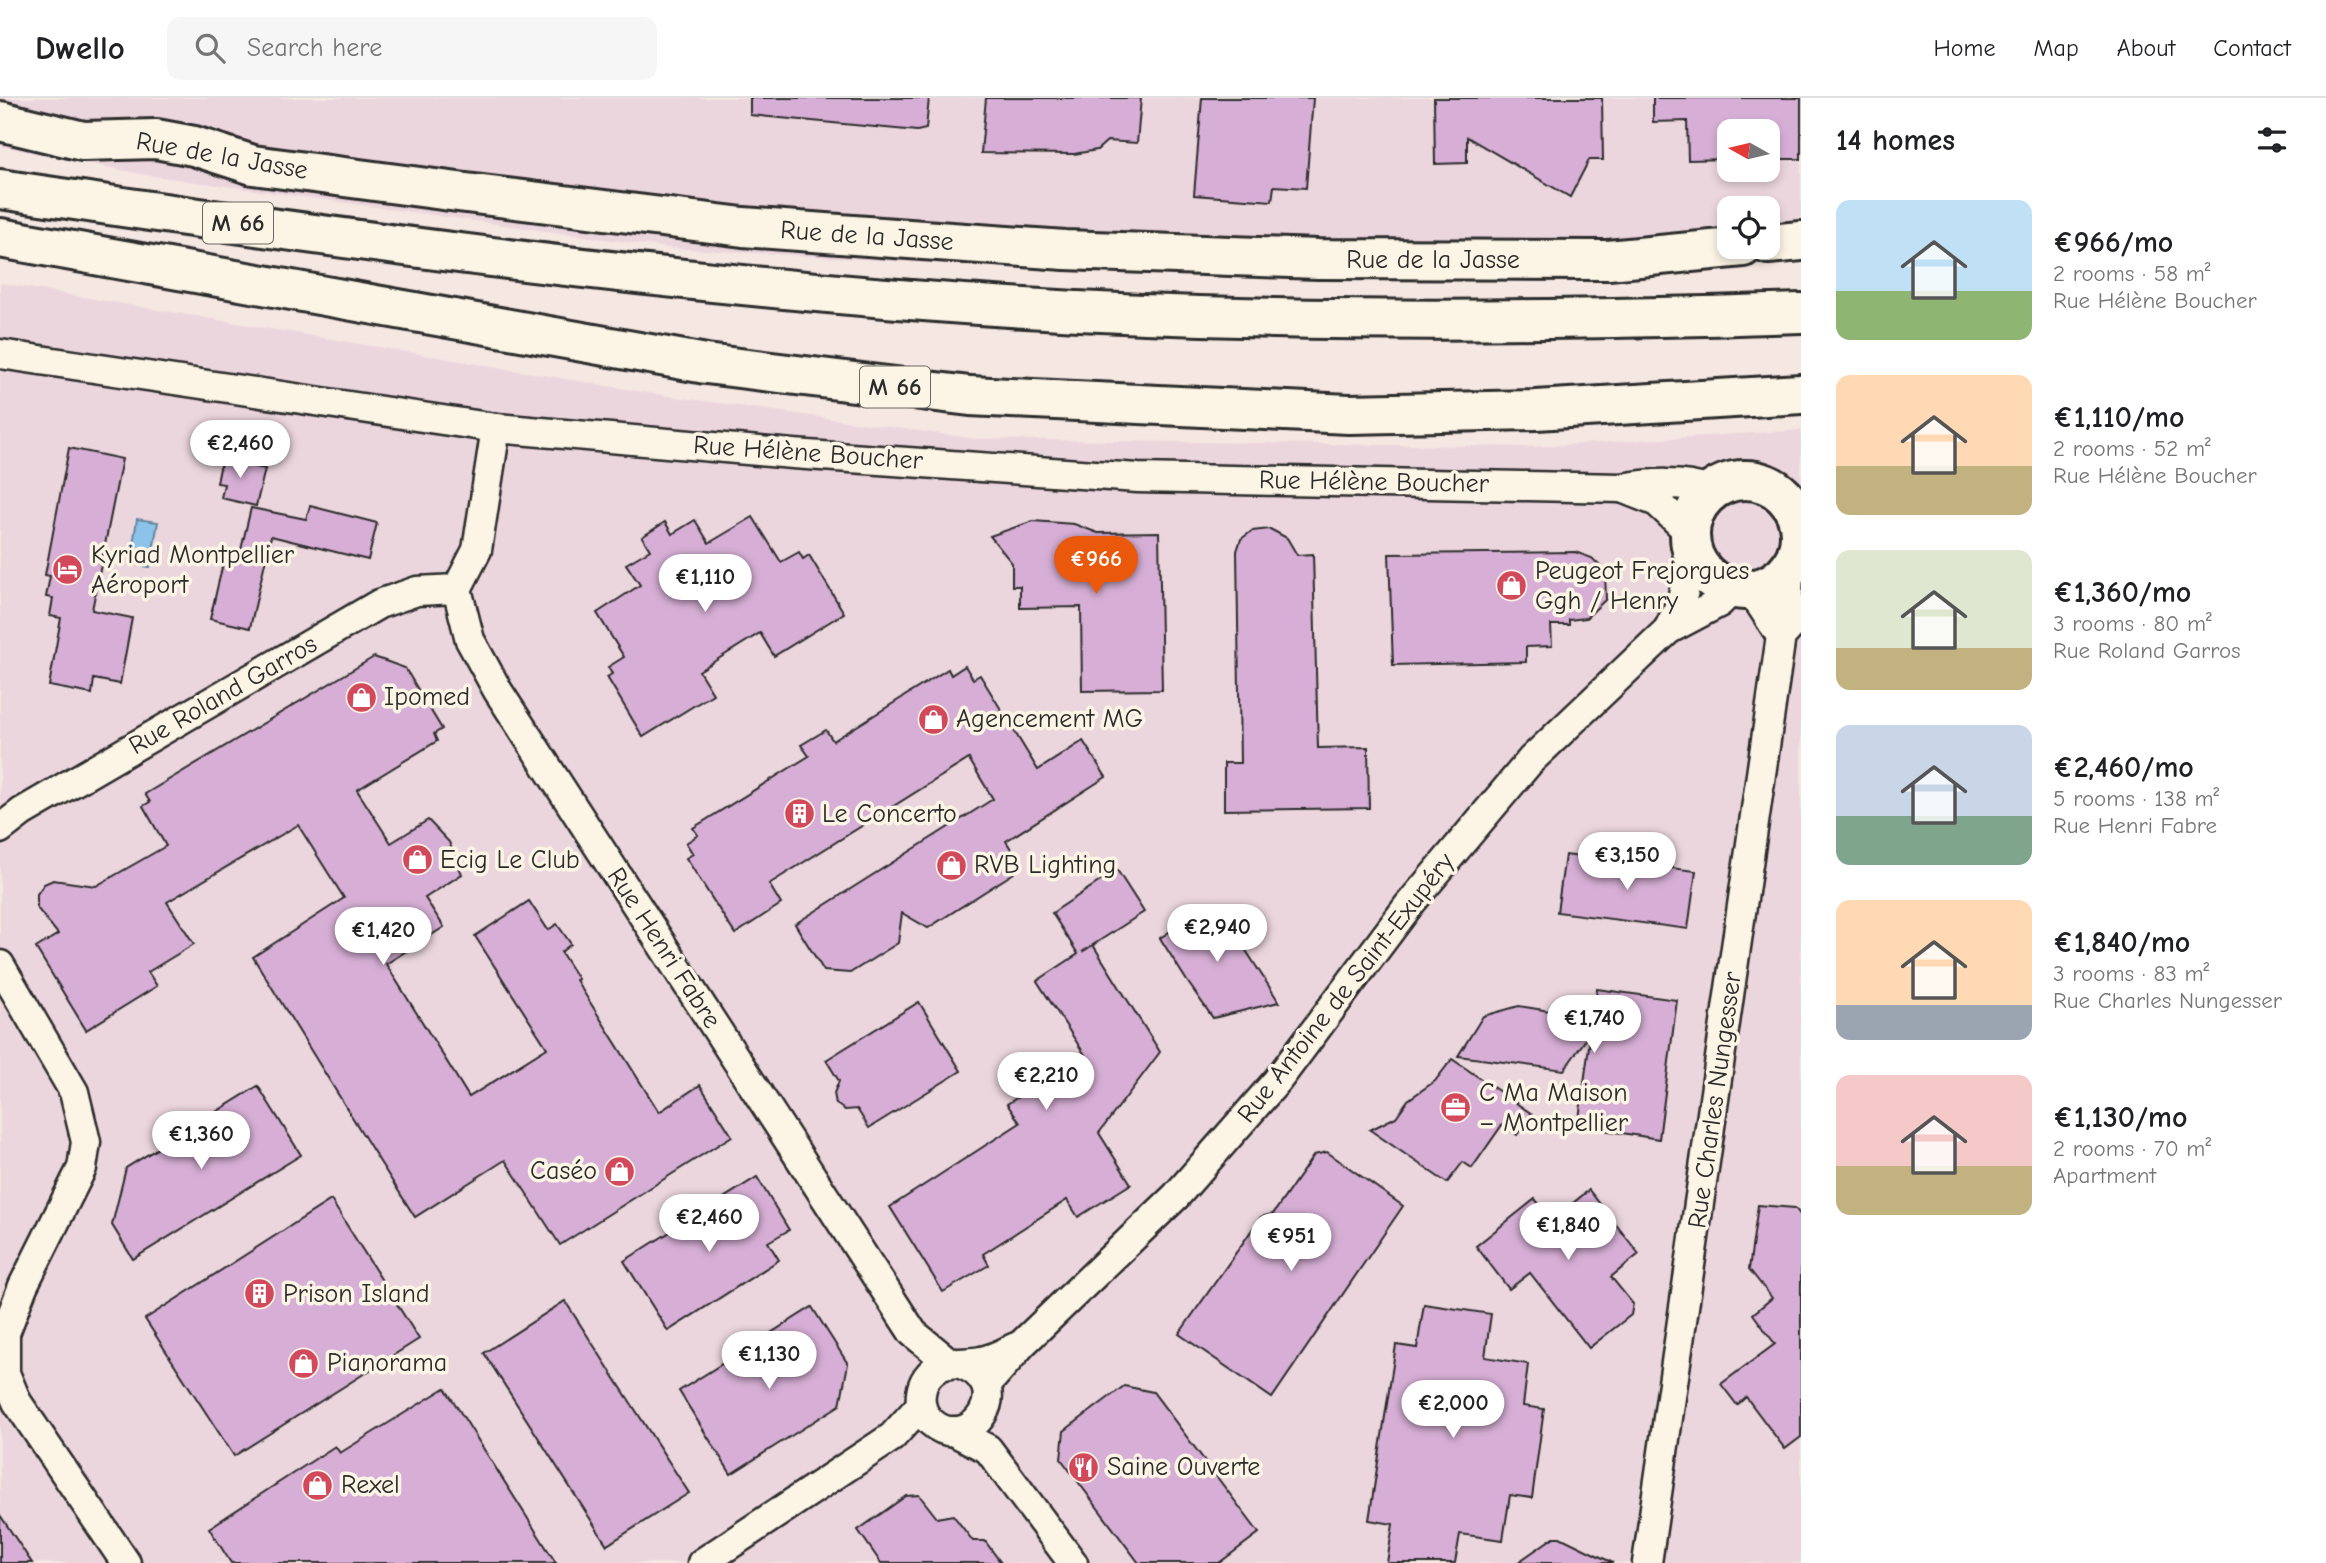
<!DOCTYPE html>
<html lang="en">
<head>
<meta charset="utf-8">
<style>
  body { margin:0; font-family:"Comic Neue",sans-serif; background:#f6f6f6; color:#202124; height:100vh; display:flex; flex-direction:column; font-size:26px; white-space:nowrap }
  * { box-sizing:border-box; margin:0 }
  p { font-size:23px; color:#757577 }
  .icon { flex:none; width:38px; height:38px; fill:none; stroke:currentColor; stroke-width:2; stroke-linecap:round; stroke-linejoin:round }
  .map { position:relative; flex:1; overflow:hidden }
  .panel { display:flex; flex-direction:column; background:#fff; width:525px }
  .panel>* { flex:none }
  .needle { width:46px; rotate:278deg }
  .buttons { position:absolute; left:1717px; top:21px; display:grid; gap:14px }
  .buttons a { display:grid; place-items:center; width:63px; height:63px; border-radius:14px; background:#fff; box-shadow:0 4px 10px #0003; font-size:35px }
  .price { position:absolute; translate:-50% -60px; padding:0 16px; border-radius:24px; background:#fff; color:#222; font-size:23px; line-height:46px; filter:drop-shadow(0 2px 4px #0008) }
  .price::after { content:''; position:absolute; left:50%; top:42px; width:21px; height:16px; margin-left:-10px; background:inherit; clip-path:polygon(0 0,100% 0,50% 100%) }
  .price.selected { background:#ea580c; color:#fff }
  ul { padding:0; list-style:none }
  li { display:flex; align-items:center; gap:21px; height:175px; padding:0 35px }
  li span { display:grid; place-items:center; flex:none; width:196px; height:140px; border-radius:14px; color:#555 }
  li>.icon { margin-inline-start:auto }
  span .icon { width:84px; height:84px; fill:#fffc; stroke-width:1 }
  li b { font-size:30px }
  h2 { display:flex; justify-content:space-between; align-items:center; height:84px; padding:0 35px; font-size:30px }
  header { display:flex; align-items:center; gap:42px; box-sizing:border-box; height:98px; padding:0 35px; background:#fff; border-bottom:2px solid #e0e0e0 }
  header strong { font-size:33px }
  nav { display:flex; gap:38px; margin-inline-start:auto; font-size:24px }
  .search { width:490px; height:63px; background:#f6f6f6; display:flex; align-items:center; gap:18px; box-sizing:border-box; padding:0 24px; border-radius:14px; color:#757577; font-size:26px }
  main { display:flex; flex:1; min-height:0 }
  .map>svg:first-child { display:block }
</style>
</head>
<body>
<header>
<strong>Dwello</strong>
<div class="search"><svg class="icon" aria-label="search" viewBox="0 0 24 24"><circle cx="10" cy="10" r="6"/><path d="M15 15l6 6"/></svg>Search here</div>
<nav><a>Home</a><a>Map</a><a>About</a><a>Contact</a></nav>
</header>
<main>
<div class="map">
<svg width="1801" height="1465" viewBox="0 0 1801 1465">
  <rect width="100%" height="100%" fill="#f5e7e2"/>
  <filter id="ink" filterUnits="userSpaceOnUse"><feTurbulence type="fractalNoise" baseFrequency=".0143" numOctaves="2"/><feDisplacementMap in="SourceGraphic" scale="14" xChannelSelector="R" yChannelSelector="G"/><feConvolveMatrix kernelMatrix="1 2 1 2 8 2 1 2 1" color-interpolation-filters="sRGB"/></filter>
  <g filter="url(#ink)">
    <g fill="#ecd6de" fill-rule="evenodd">
      <path d="M0,0H1801V151L1559,183L1010,170L668,150L146,77L0,48ZM1729,33H1768V72H1729ZM1729,110H1768V149H1729Z"/>
      <path d="M0,185L661,297L976,341L1534,349L1801,332V1465H0Z"/>
    </g>
    <path fill="#8cc3ea" stroke="#65869e" stroke-width="2" d="M137,421L158,424L150,469L130,466Z"/>
    <g fill="#d7afd6" stroke="#2b2b2b" stroke-width="2">
      <path d="M750,0H929L926,31L917,33L750,17Z"/>
      <path d="M986,0H1141L1137,45L1107,43L1097,52L1074,56L981,55Z"/>
      <path d="M1202,0H1313L1306,90L1274,88L1272,103L1194,97Z"/>
      <path d="M1434,0H1602L1603,62H1589L1570,99L1467,39V65L1435,66Z"/>
      <path d="M1653,0H1801V61H1768V33H1729V61L1688,62L1687,23L1653,24Z"/>
      <path d="M69,350L122,361L92,512L132,520L120,586L94,581L92,596L49,588L61,520L50,518L53,500L46,499L50,478L45,477Z"/>
      <path d="M223,355L252,362L251,368L265,371L256,408L221,400L224,386L217,385Z"/>
      <path d="M310,408L377,425L368,462L271,438L250,530L210,521L226,452L240,456L251,410L306,421Z"/>
      <path d="M753,419L781,464L799,454L803,461L809,457L844,515L774,558L760,535L699,573L713,596L643,639L607,579L612,576L608,569L624,559L597,515L640,487L626,466L650,452L642,439L665,424L672,436L695,422L709,445Z"/>
      <path d="M1033,423L1074,426L1098,435L1159,434L1162,592L1082,593L1081,509L1020,510V488H1012V465L990,438Z"/>
      <path d="M1270,431L1287,440L1297,457L1313,456L1318,650L1368,649L1369,710L1224,712V665H1240L1237,453L1241,441L1252,433Z"/>
      <path d="M1575,454L1592,460L1605,473L1606,501L1586,520L1569,522V527H1551L1552,548L1526,549V564L1393,567L1389,456Z"/>
      <path d="M374,559L405,570L442,631L434,636L437,643L357,692L391,745L428,722L449,744L462,776L425,800L444,829L386,866L469,999L547,950L475,838L529,803L548,832L557,826L571,846L561,854L578,881L576,882L659,1014L700,987L732,1038L560,1147L505,1062L415,1119L380,1064L253,859L344,800L298,727L167,804L194,846L148,874L157,888L86,932L36,850L58,836L37,810V796L44,786L53,782L96,788L166,748L143,708L150,704L145,696Z"/>
      <path d="M965,568L973,581L980,577L1038,672L1083,643L1106,679L1006,743L1016,759L1014,775L928,830L902,815L898,845L850,875L824,873L795,826L993,701L969,661L769,786L781,806L735,836L686,760L693,756L686,745L698,737L693,730L809,658L801,647L826,632L833,643L948,571L951,577Z"/>
      <path d="M1565,757L1696,773L1688,831L1557,814Z"/>
      <path d="M1117,772L1144,814L1082,854L1093,847L1160,954L1099,1035L1131,1086L1078,1119L1067,1102L983,1156L989,1167L943,1194L890,1109L1020,1025L1007,1006L1085,957L1037,883L1078,856L1052,815Z"/>
      <path d="M1215,804L1279,904L1213,920L1187,883L1160,840Z"/>
      <path d="M1597,891L1677,902L1659,1041L1578,1028L1591,934L1564,972L1458,958L1483,918L1519,908L1593,920Z"/>
      <path d="M919,904L961,973L869,1030L857,1011L845,1012L836,1006L834,995L839,983L826,962Z"/>
      <path d="M1452,961L1532,1016L1517,1037L1502,1027L1472,1070L1463,1064L1447,1085L1370,1032L1396,1019L1408,1002L1435,983Z"/>
      <path d="M258,988L301,1057L133,1161L112,1127L126,1070Z"/>
      <path d="M1327,1054L1403,1108L1272,1300L1179,1236L1261,1119L1273,1116L1314,1057Z"/>
      <path d="M757,1079L789,1132L768,1144L779,1162L668,1233L624,1163Z"/>
      <path d="M1589,1092L1639,1156L1611,1179L1633,1206L1631,1217L1589,1250L1530,1175L1509,1191L1476,1148L1535,1101L1552,1122Z"/>
      <path d="M331,1102L419,1241L234,1358L145,1221Z"/>
      <path d="M1758,1107L1795,1110L1801,1118V1339L1785,1351L1746,1299L1737,1307L1721,1286L1775,1246L1753,1216L1772,1200L1749,1171Z"/>
      <path d="M565,1203L689,1395L607,1447L484,1255Z"/>
      <path d="M1424,1206L1491,1216L1485,1259L1528,1266L1523,1308L1544,1311L1532,1400L1510,1397L1503,1442L1460,1436L1455,1465H1387L1393,1426L1369,1422L1396,1247L1417,1250Z"/>
      <path d="M812,1209L848,1266L840,1307L731,1376L679,1293Z"/>
      <path d="M1124,1288L1153,1294L1259,1435L1219,1465H1139L1061,1361L1064,1333Z"/>
      <path d="M445,1290L556,1465H231L209,1430L335,1348L340,1355Z"/>
      <path d="M919,1397L937,1420L953,1417L973,1443H985L1001,1465H881L858,1432L906,1398Z"/>
      <path d="M0,1417L32,1465H0Z"/>
      <path d="M1554,1439H1560L1613,1465H1517Z"/>
    </g>
    <g fill="none" stroke-linecap="round" stroke-linejoin="round">
      <defs>
        <g id="street">
          <path d="M0,256L496,330L793,356L1138,380L1621,390C1652,385 1681,383 1711,393"/>
          <path d="M496,330L477,452L457,491L470,542L498,593L913,1235L950,1265"/>
          <path d="M1624,391L1657,404L1690,435"/>
          <path d="M1751,492L1781,538"/>
          <path d="M1668,532L1680,507L1694,458"/>
          <path d="M0,731L22,714L379,506L417,493L457,491"/>
          <path d="M0,867L74,994L86,1044L82,1070L23,1188L5,1235V1275L17,1304L126,1465"/>
          <path d="M961,1266C1019,1287 970,1359 931,1324C914,1309 919,1279 939,1269C951,1263 968,1266 981,1263C993,1261 1005,1254 1016,1249"/>
          <path d="M986,1287L1022,1246L1176,1098L1277,983L1409,807L1531,662L1668,532L1719,505L1733,491"/>
          <path d="M953,1333L988,1351L1073,1465"/>
          <path d="M702,1465L892,1339L921,1307"/>
          <path d="M1647,1465L1781,538L1787,532L1789,470"/>
        </g>
        <g id="secondary">
          <path d="M0,23L83,43L156,41L194,48L253,67L458,94L743,129L895,140L1065,152L1318,161L1608,162L1743,149"/>
          <path d="M1768,146L1801,143"/>
          <circle cx="1745" cy="437" r="55"/>
        </g>
        <g id="highway">
          <path d="M0,91C302,136 606,178 911,202C1207,226 1504,225 1801,215"/>
          <path d="M0,140L706,266L970,298L1349,316L1536,312L1801,296"/>
        </g>
      </defs>
      <use href="#street" stroke="#2b2b2b" stroke-width="33"/>
      <use href="#secondary" stroke="#2b2b2b" stroke-width="44"/>
      <use href="#highway" stroke="#2b2b2b" stroke-width="44"/>
      <use href="#street" stroke="#fcf5e5" stroke-width="28"/>
      <use href="#secondary" stroke="#fcf5e5" stroke-width="38"/>
      <use href="#highway" stroke="#fcf5e5" stroke-width="38"/>
    </g>
  </g>
  <defs>
    <symbol id="hotel-disc" viewBox="-11 -11 22 22"><circle r="9.5" fill="#d1495b" stroke="#fcf5e5"/><path d="M-6-4.5h1.5V1H6V5H4.5V3h-9V5H-6ZM-4 0a1.8 1.8 0 1 1 3.6 0ZM.5 0V-2.5h3Q6-2.5 6 0Z" fill="#fff"/></symbol>
    <symbol id="shop-disc" viewBox="-11 -11 22 22"><circle r="9.5" fill="#d1495b" stroke="#fcf5e5"/><path d="M-5-2.5h2.3a2.7 3.5 0 0 1 5.4 0H5L5.5 6h-11ZM-1.5-2.5h3a1.5 2.3 0 0 0-3 0Z" fill="#fff"/></symbol>
    <symbol id="building-disc" viewBox="-11 -11 22 22"><circle r="9.5" fill="#d1495b" stroke="#fcf5e5"/><path d="M-4-6H4V6H1V3H-1V6H-4ZM-2.5-4.3h1.7v1.8h-1.7ZM.8-4.3h1.7v1.8H.8ZM-2.5-1h1.7V.8h-1.7ZM.8-1h1.7V.8H.8Z" fill="#fff"/></symbol>
    <symbol id="office-disc" viewBox="-11 -11 22 22"><circle r="9.5" fill="#d1495b" stroke="#fcf5e5"/><path d="M-6-3h4V-5.5h4V-3h4V5H-6ZM-1-4.5V-3h2v-1.5ZM-6 0V1H6V0Z" fill="#fff"/></symbol>
    <symbol id="restaurant-disc" viewBox="-11 -11 22 22"><circle r="9.5" fill="#d1495b" stroke="#fcf5e5"/><path d="M-5-6h1v4h1v-4h1v4h1v-4h1v5L-1.5 .5V6h-2V.5L-5-1ZM5-6V6H3V1.5H1.5Q1.5-4 5-6Z" fill="#fff"/></symbol>
  </defs>
  <g fill-rule="evenodd">
    <use href="#hotel-disc" x="50" y="454" width="35" height="35"/>
    <use href="#shop-disc" x="1494" y="470" width="35" height="35"/>
    <use href="#shop-disc" x="344" y="582" width="35" height="35"/>
    <use href="#shop-disc" x="916" y="604" width="35" height="35"/>
    <use href="#building-disc" x="782" y="698" width="35" height="35"/>
    <use href="#shop-disc" x="400" y="744" width="35" height="35"/>
    <use href="#shop-disc" x="934" y="750" width="35" height="35"/>
    <use href="#office-disc" x="1438" y="992" width="35" height="35"/>
    <use href="#shop-disc" x="602" y="1056" width="35" height="35"/>
    <use href="#building-disc" x="242" y="1178" width="35" height="35"/>
    <use href="#shop-disc" x="286" y="1248" width="35" height="35"/>
    <use href="#restaurant-disc" x="1066" y="1352" width="35" height="35"/>
    <use href="#shop-disc" x="300" y="1370" width="35" height="35"/>
  </g>
  <g text-anchor="middle" dominant-baseline="central" stroke-width="7" stroke-linejoin="round" paint-order="stroke">
    <g fill="#fcf5e5" stroke="#6a6863" stroke-width="2">
      <rect x="203" y="104.5" width="70" height="41" rx="5"/>
      <rect x="860" y="268.5" width="70" height="41" rx="5"/>
    </g>
    <g font-size="24" font-weight="bold" fill="#2b2b2b">
      <text x="238" y="125">M 66</text>
      <text x="895" y="289">M 66</text>
    </g>
    <g font-size="26" fill="#2b2b2b" stroke="#fcf5e5">
      <text transform="translate(222 58) rotate(10)">Rue de la Jasse</text>
      <text transform="translate(867 138) rotate(4)">Rue de la Jasse</text>
      <text x="1433" y="162">Rue de la Jasse</text>
      <text transform="translate(808 355) rotate(4)">Rue Hélène Boucher</text>
      <text transform="translate(1374 384) rotate(1)">Rue Hélène Boucher</text>
      <text transform="translate(223 597) rotate(-30)">Rue Roland Garros</text>
      <text transform="translate(664 850) rotate(57)">Rue Henri Fabre</text>
      <text transform="translate(1346 890) rotate(-52)">Rue Antoine de Saint-Exupéry</text>
      <text transform="translate(1715 1002) rotate(-82)">Rue Charles Nungesser</text>
    </g>
    <g font-size="26" fill="#2b2b2b" stroke="#fcf5e5" text-anchor="start">
      <text x="91" y="457">Kyriad Montpellier<tspan x="91" dy="30">Aéroport</tspan></text>
      <text x="1535" y="473">Peugeot Frejorgues<tspan x="1535" dy="30">Ggh / Henry</tspan></text>
      <text x="384" y="599">Ipomed</text>
      <text x="956" y="621">Agencement MG</text>
      <text x="822" y="716">Le Concerto</text>
      <text x="440" y="762">Ecig Le Club</text>
      <text x="974" y="767">RVB Lighting</text>
      <text x="1479" y="995">C Ma Maison<tspan x="1479" dy="30">– Montpellier</tspan></text>
      <text x="597" y="1073" text-anchor="end">Caséo</text>
      <text x="283" y="1196">Prison Island</text>
      <text x="327" y="1265">Pianorama</text>
      <text x="1107" y="1369">Saine Ouverte</text>
      <text x="341" y="1387">Rexel</text>
    </g>
  </g>
</svg>
<div class="buttons">
<a><svg class="needle" viewBox="-14 -14 28 28"><path d="M0-13l5 13h-10z" fill="#e53935"/><path d="M0 13l5-13h-10z" fill="#757577"/></svg></a>
<a><svg class="icon" aria-label="locate" viewBox="0 0 24 24"><circle cx="12" cy="12" r="6"/><path d="M12 2v4M12 18v4M2 12h4M18 12h4"/></svg></a>
</div>
<b class="price" style="left:240px;top:382px">€2,460</b>
<b class="price selected" style="left:1096px;top:498px">€966</b>
<b class="price" style="left:705px;top:516px">€1,110</b>
<b class="price" style="left:1627px;top:794px">€3,150</b>
<b class="price" style="left:1217px;top:866px">€2,940</b>
<b class="price" style="left:383px;top:869px">€1,420</b>
<b class="price" style="left:1594px;top:957px">€1,740</b>
<b class="price" style="left:1046px;top:1014px">€2,210</b>
<b class="price" style="left:201px;top:1073px">€1,360</b>
<b class="price" style="left:709px;top:1156px">€2,460</b>
<b class="price" style="left:1568px;top:1164px">€1,840</b>
<b class="price" style="left:1291px;top:1175px">€951</b>
<b class="price" style="left:769px;top:1293px">€1,130</b>
<b class="price" style="left:1453px;top:1342px">€2,000</b>
</div>
<section class="panel">
<h2>14 homes<svg class="icon" aria-label="filters" viewBox="0 0 24 24"><path d="M4 7h16M4 17h16"/><circle cx="9" cy="7" r="2"/><circle cx="15" cy="17" r="2"/></svg></h2>
<ul>
<li><span style="background:linear-gradient(#bfe0f5 65%,#8fb573 0)"><svg class="icon" aria-label="home" viewBox="0 0 24 24"><path d="M3 11l9-7 9 7M6 9v11h12V9"/></svg></span><div><b>€966/mo</b><p>2 rooms · 58 m²</p><p>Rue Hélène Boucher</p></div></li>
<li><span style="background:linear-gradient(#ffd9b3 65%,#c2b280 0)"><svg class="icon" aria-label="home" viewBox="0 0 24 24"><path d="M3 11l9-7 9 7M6 9v11h12V9"/></svg></span><div><b>€1,110/mo</b><p>2 rooms · 52 m²</p><p>Rue Hélène Boucher</p></div></li>
<li><span style="background:linear-gradient(#dfe7d0 70%,#c2b280 0)"><svg class="icon" aria-label="home" viewBox="0 0 24 24"><path d="M3 11l9-7 9 7M6 9v11h12V9"/></svg></span><div><b>€1,360/mo</b><p>3 rooms · 80 m²</p><p>Rue Roland Garros</p></div></li>
<li><span style="background:linear-gradient(#c9d6e8 65%,#7fa58c 0)"><svg class="icon" aria-label="home" viewBox="0 0 24 24"><path d="M3 11l9-7 9 7M6 9v11h12V9"/></svg></span><div><b>€2,460/mo</b><p>5 rooms · 138 m²</p><p>Rue Henri Fabre</p></div></li>
<li><span style="background:linear-gradient(#ffd9b3 75%,#9aa5b1 0)"><svg class="icon" aria-label="home" viewBox="0 0 24 24"><path d="M3 11l9-7 9 7M6 9v11h12V9"/></svg></span><div><b>€1,840/mo</b><p>3 rooms · 83 m²</p><p>Rue Charles Nungesser</p></div></li>
<li><span style="background:linear-gradient(#f6c9c9 65%,#c2b280 0)"><svg class="icon" aria-label="home" viewBox="0 0 24 24"><path d="M3 11l9-7 9 7M6 9v11h12V9"/></svg></span><div><b>€1,130/mo</b><p>2 rooms · 70 m²</p><p>Apartment</p></div></li>
</ul>
</section>
</main>
</body>
</html>
